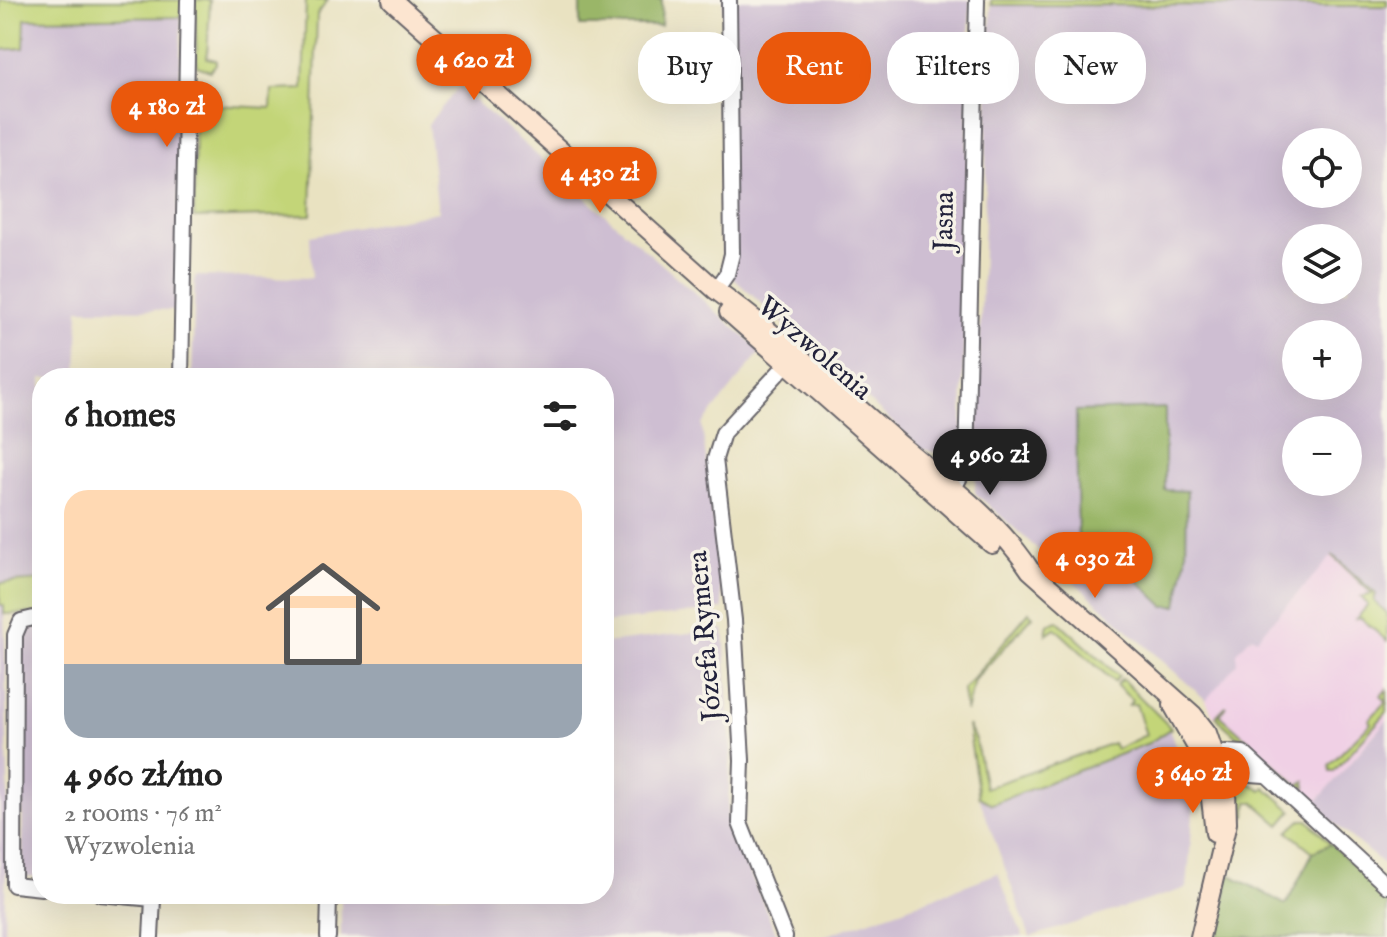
<!DOCTYPE html>
<html lang="en">
<head>
<meta charset="utf-8">
<style>
  body { margin:0; font-family:"IM FELL English",serif; background:#f6f6f6; color:#222; height:100vh; display:flex; flex-direction:column; font-size:30px; white-space:nowrap }
  * { box-sizing:border-box; margin:0 }
  p { font-size:26px; color:#767676 }
  .icon { flex:none; width:44px; height:44px; fill:none; stroke:currentColor; stroke-width:2; stroke-linecap:round; stroke-linejoin:round }
  .map { position:relative; flex:1; overflow:hidden }
  .side { position:absolute; left:32px; top:368px; width:582px; height:536px; display:flex; flex-direction:column; background:#fff; border-radius:32px; box-shadow:0 8px 32px #0002 }
  .side>* { flex:none }
  .banner { position:absolute; left:638px; top:32px; width:628px; height:72px; display:flex; gap:16px }
  .buttons { position:absolute; left:1282px; top:128px; display:grid; gap:16px }
  .buttons a { display:grid; place-items:center; width:80px; height:80px; border-radius:50%; background:#fff; box-shadow:0 8px 32px #0002; font-size:40px }
  .price { position:absolute; translate:-50% -68px; padding:0 18px; border-radius:28px; background:#ea580c; color:#fff; font-size:26px; line-height:52px; filter:drop-shadow(0 2px 4px #0008) }
  .price::after { content:''; position:absolute; left:50%; top:48px; width:24px; height:18px; margin-left:-12px; background:inherit; clip-path:polygon(0 0,100% 0,50% 100%) }
  .price.on { background:#222; color:#fff }
  ul { padding:0; list-style:none }
  li { display:grid; align-content:center; gap:16px; height:424px; padding:0 32px }
  li span { display:grid; place-items:center; height:248px; border-radius:24px; color:#555 }
  li>.icon { margin-inline-start:auto }
  span .icon { width:144px; height:144px; fill:#fffc; stroke-width:1 }
  li b { font-size:34px }
  h2 { display:flex; justify-content:space-between; align-items:center; height:96px; padding:0 32px; font-size:34px }
  .chip { padding:0 28px; border-radius:32px; background:#fff; box-shadow:0 8px 32px #0002; font-size:28px; line-height:72px }
  .chip.on { background:#ea580c; color:#fff }
  .map>svg:first-child { display:block }
</style>
</head>
<body>
<div class="map">
<svg width="1387" height="937" viewBox="0 0 1387 937">
  <rect width="100%" height="100%" fill="#f7f3e8"/>
  <filter id="ink" filterUnits="userSpaceOnUse"><feTurbulence type="fractalNoise" baseFrequency=".0125" numOctaves="2"/><feDisplacementMap in="SourceGraphic" scale="16" xChannelSelector="R" yChannelSelector="G"/><feConvolveMatrix kernelMatrix="1 2 1 2 8 2 1 2 1" color-interpolation-filters="sRGB"/></filter>
  <filter id="wash" filterUnits="userSpaceOnUse"><feTurbulence type="fractalNoise" baseFrequency=".006" numOctaves="4" result="noise"/><feDisplacementMap in="SourceGraphic" scale="32" xChannelSelector="R" yChannelSelector="G"/><feGaussianBlur stdDeviation="1.8" result="paint"/><feColorMatrix in="noise" values="0 0 0 0 0 0 0 0 0 0 0 0 0 0 0 0 0 1.4 0 .05"/><feComposite in="paint" operator="in"/></filter>
  <g filter="url(#wash)">
    <rect width="100%" height="100%" fill="#e9e2c1"/>
    <path fill="#f0d0e5" d="M1332,555L1376,594L1374,601L1387,613V720L1313,806L1213,715L1206,700L1236,652L1253,635L1256,638Z"/>
    <g fill="#cebed2" fill-rule="evenodd">
      <path d="M723,0H970L962,435L943,455L922,449L732,277L722,258Z"/>
      <path d="M1219,3L1387,6V613L1374,601L1375,594L1332,556L1256,639L1252,636L1237,652V663L1206,700L975,493L991,5ZM1296,142H1348V194H1296ZM1296,238H1348V290H1296ZM1296,334H1348V386H1296ZM1296,430H1348V482H1296Z"/>
      <path d="M181,17L176,310L79,309L77,378H42V580L0,583V50L24,48L25,19Z"/>
      <path d="M459,87L761,351L702,425L723,609L604,623V378H192L195,276L312,278L310,236L438,212L428,124Z"/>
      <path d="M0,605H4L8,787L4,937H0Z"/>
      <path d="M21,621L42,622V877L23,876Z"/>
      <path d="M724,629L731,751L727,821L778,937H341V894H604V643Z"/>
      <path d="M1387,720V867L1313,806Z"/>
      <path d="M1169,729L1189,776L1194,803L1187,888L1030,937L979,797L992,804L1149,743Z"/>
      <path d="M998,873L1023,937H821L903,909Z"/>
    </g>
    <g fill="#c3d578" stroke="#727c5a" stroke-width="2">
      <path d="M0,0H183L181,17L25,19L24,48L0,50Z"/>
      <path d="M195,0H210L207,58L216,60V64L210,71L197,66Z"/>
      <path d="M306,0H328L317,15L311,215L194,218L195,104L271,108L272,90L303,89Z"/>
      <path d="M991,0H1387V6L991,5Z"/>
      <path d="M1332,555L1376,594L1374,601L1387,613V641L1361,618L1356,619L1368,605L1361,597L1372,594Z"/>
      <path d="M42,580V613L4,614V605H0V583Z"/>
      <path d="M1029,612L1033,616L974,680L966,712L963,690Z"/>
      <path d="M1058,621L1119,676L1114,682L1055,628L1046,634L1048,624Z"/>
      <path d="M1122,679L1171,728L1149,743L992,804L979,797L968,725L976,742L985,788L1113,743L1116,749L1146,735L1136,704L1129,705L1132,700L1116,685Z"/>
      <path d="M1387,689V712L1334,771H1330L1329,765L1371,723L1369,720L1386,701L1381,696Z"/>
      <path d="M1226,706L1220,715L1299,786L1305,781L1306,788L1291,785L1222,723L1216,716Z"/>
      <path d="M1245,781L1262,790L1265,787L1292,811L1280,825L1254,802H1248L1246,816L1236,813L1235,791Z"/>
      <path d="M1301,820H1308L1331,844L1313,852L1288,832Z"/>
    </g>
    <g fill="#9ab668" stroke="#5e6c52" stroke-width="2">
      <path d="M580,0H662L661,26H580Z"/>
      <path d="M1165,408V490L1187,491L1186,560L1177,606H1164L1138,581L1126,555L1108,561L1078,546L1076,411Z"/>
      <path d="M1331,844L1387,897V937H1218L1229,874L1286,905L1313,852Z"/>
    </g>
  </g>
  <g filter="url(#ink)">
    <g fill="none" stroke-linecap="round" stroke-linejoin="round">
      <defs>
        <g id="street">
          <path d="M716,290L727,274L732,254L729,0"/>
          <path d="M181,378L188,0"/>
          <path d="M966,443L940,479L937,493L953,490L966,466L977,0"/>
          <path d="M42,616L21,621L15,635L14,885L42,888"/>
          <path d="M1207,764L1226,752L1243,753L1387,886"/>
          <path d="M1226,789L1236,773L1265,775"/>
          <path d="M100,894L153,899L151,937"/>
          <path d="M297,894L329,896L328,937"/>
          <path d="M785,937L740,823L742,760L734,620L715,459L723,433L794,356"/>
        </g>
        <g id="secondary">
          <path d="M392,0L716,290C780,337 838,391 898,443C943,481 998,520 1030,570L1193,715L1207,733L1226,789L1227,823L1200,937"/>
          <path d="M729,312L992,544"/>
          <path d="M1173,705L1207,765L1215,833"/>
        </g>
      </defs>
      <use href="#street" stroke="#68656a" stroke-width="18"/>
      <use href="#secondary" stroke="#68656a" stroke-width="22"/>
      <use href="#street" stroke="#fff" stroke-width="14"/>
      <use href="#secondary" stroke="#fce5d0" stroke-width="18"/>
    </g>
  </g>
  <g text-anchor="middle" dominant-baseline="central" stroke-width="7" stroke-linejoin="round" paint-order="stroke">
    <g font-size="28" fill="#22223b" stroke="#f7f3e8">
      <text transform="translate(945 221) rotate(-89)">Jasna</text>
      <text transform="translate(814 349) rotate(41)">Wyzwolenia</text>
      <text transform="translate(706 636) rotate(-95)">Józefa Rymera</text>
    </g>
  </g>
</svg>
<div class="buttons">
<a><svg class="icon" aria-label="locate" viewBox="0 0 24 24"><circle cx="12" cy="12" r="6"/><path d="M12 2v4M12 18v4M2 12h4M18 12h4"/></svg></a>
<a><svg class="icon" aria-label="layers" viewBox="0 0 24 24"><path d="M12 4l9 5-9 5-9-5zM3 14l9 5 9-5"/></svg></a>
<a>+</a>
<a>−</a>
</div>
<b class="price" style="left:474px;top:102px">4 620 zł</b>
<b class="price" style="left:167px;top:149px">4 180 zł</b>
<b class="price" style="left:600px;top:215px">4 430 zł</b>
<b class="price on" style="left:990px;top:497px">4 960 zł</b>
<b class="price" style="left:1095px;top:600px">4 030 zł</b>
<b class="price" style="left:1193px;top:815px">3 640 zł</b>
<div class="banner">
<a class="chip">Buy</a>
<a class="chip on">Rent</a>
<a class="chip">Filters</a>
<a class="chip">New</a>
</div>
<section class="side">
<h2>6 homes<svg class="icon" aria-label="filters" viewBox="0 0 24 24"><path d="M4 7h16M4 17h16"/><circle cx="9" cy="7" r="2"/><circle cx="15" cy="17" r="2"/></svg></h2>
<ul>
<li><span style="background:linear-gradient(#ffd9b3 70%,#9aa5b1 0)"><svg class="icon" aria-label="home" viewBox="0 0 24 24"><path d="M3 11l9-7 9 7M6 9v11h12V9"/></svg></span><div><b>4 960 zł/mo</b><p>2 rooms · 76 m²</p><p>Wyzwolenia</p></div></li>
</ul>
</section>
</div>
</body>
</html>
